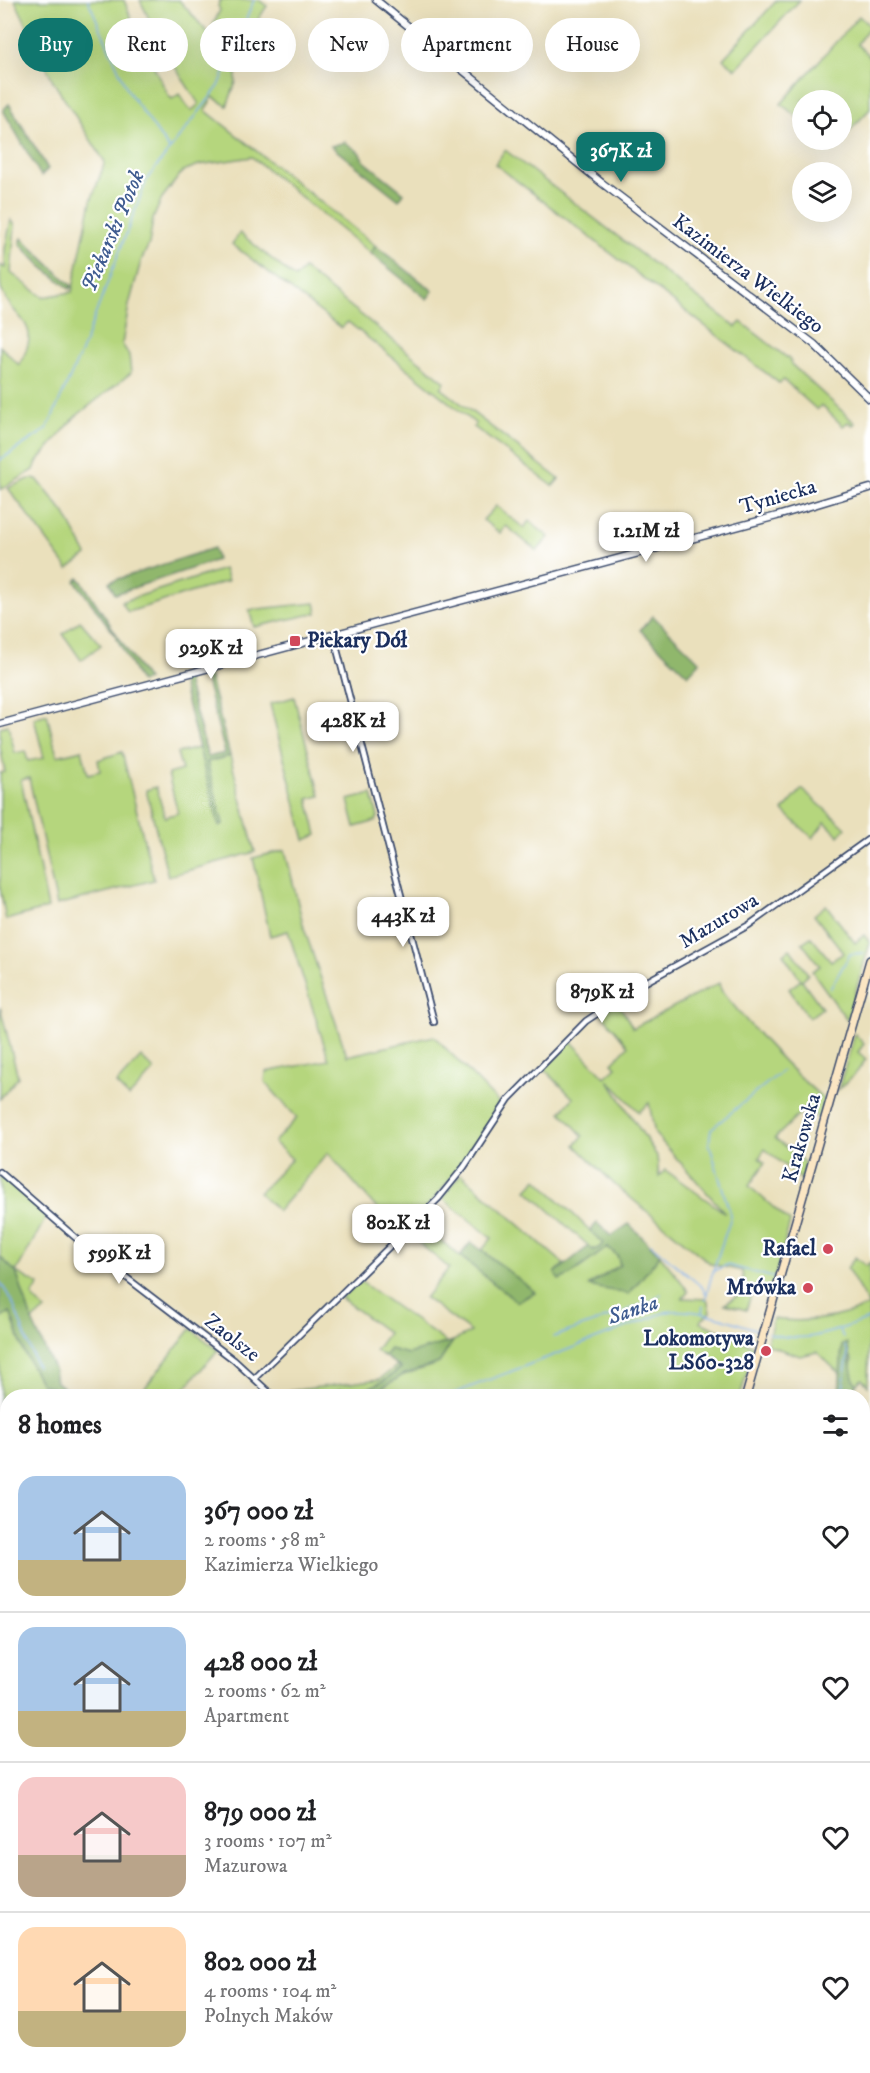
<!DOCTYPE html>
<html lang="en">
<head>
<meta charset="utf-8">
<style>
  body { margin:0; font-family:"IM FELL DW Pica",serif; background:#f6f6f6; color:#202124; height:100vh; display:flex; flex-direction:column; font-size:22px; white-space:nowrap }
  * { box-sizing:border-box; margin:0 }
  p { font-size:20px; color:#757577 }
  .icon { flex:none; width:33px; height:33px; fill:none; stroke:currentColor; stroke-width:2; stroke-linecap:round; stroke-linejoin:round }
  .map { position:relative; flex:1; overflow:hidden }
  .side { position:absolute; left:0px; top:1389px; width:870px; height:684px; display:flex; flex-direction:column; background:#fff; border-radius:24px 24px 0 0; box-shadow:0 6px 24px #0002 }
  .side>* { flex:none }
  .banner { position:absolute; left:18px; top:18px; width:834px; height:54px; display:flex; gap:12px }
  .fabs { position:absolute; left:792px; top:90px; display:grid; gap:12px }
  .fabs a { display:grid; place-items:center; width:60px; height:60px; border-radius:50%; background:#fff; box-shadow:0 6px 24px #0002; font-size:30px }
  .price { position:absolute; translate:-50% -51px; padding:0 14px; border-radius:12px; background:#fff; color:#222; font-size:20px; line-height:39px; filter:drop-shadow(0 2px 3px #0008) }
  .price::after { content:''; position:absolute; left:50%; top:36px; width:18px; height:14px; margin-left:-9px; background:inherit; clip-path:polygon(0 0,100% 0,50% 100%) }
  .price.on { background:#0f766e; color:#fff }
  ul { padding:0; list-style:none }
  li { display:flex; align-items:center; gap:18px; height:150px; padding:0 18px }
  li+li { border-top:2px solid #e0e0e0 }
  li span { display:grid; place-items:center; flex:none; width:168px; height:120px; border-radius:18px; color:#555 }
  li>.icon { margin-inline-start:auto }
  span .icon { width:72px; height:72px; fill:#fffc; stroke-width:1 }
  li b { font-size:26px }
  h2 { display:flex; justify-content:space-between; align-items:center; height:72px; padding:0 18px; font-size:26px }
  .chip { padding:0 21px; border-radius:27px; background:#fff; box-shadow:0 6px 24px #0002; font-size:21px; line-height:54px }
  .chip.on { background:#0f766e; color:#fff }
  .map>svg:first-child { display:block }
</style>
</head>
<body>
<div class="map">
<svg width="870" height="2073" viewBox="0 0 870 2073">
  <rect width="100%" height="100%" fill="#fff"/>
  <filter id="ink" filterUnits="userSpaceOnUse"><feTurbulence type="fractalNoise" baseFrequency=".0167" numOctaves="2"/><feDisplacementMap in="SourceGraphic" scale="12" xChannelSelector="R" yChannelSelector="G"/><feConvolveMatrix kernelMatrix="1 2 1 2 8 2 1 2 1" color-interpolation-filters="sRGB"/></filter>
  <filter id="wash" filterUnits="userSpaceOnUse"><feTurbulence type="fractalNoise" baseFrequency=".008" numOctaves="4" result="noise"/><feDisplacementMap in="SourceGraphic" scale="24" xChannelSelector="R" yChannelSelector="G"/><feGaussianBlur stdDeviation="1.35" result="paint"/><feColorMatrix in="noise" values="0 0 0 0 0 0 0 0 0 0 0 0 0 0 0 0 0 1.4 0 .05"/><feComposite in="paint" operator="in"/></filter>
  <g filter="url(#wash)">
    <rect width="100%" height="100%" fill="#eae0bc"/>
    <g fill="#b5d67d" stroke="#68826e" stroke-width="1.5" fill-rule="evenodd">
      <path d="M15,0H124L138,36L169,96L172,99L179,94L191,111L199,104L165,52L140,0H179L209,34L220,10L218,6L220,0H259L267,6L247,36L252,40L246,47L253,52L236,69V82L227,106L213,97L205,110L376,246L370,253L252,157L199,165L183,171L162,198L153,219L149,244L141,261L129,305L122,344L129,355L131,373L75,417L37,462L34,470L0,490V346L19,365C45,320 14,323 1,289C0,283 0,273 0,265L5,268V249L11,220L15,225L11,273L43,297L72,292L91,201L105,162L54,83Z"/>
      <path d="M777,0H800L736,69L723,59Z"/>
      <path d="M859,16L870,26L857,44L870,57V109L842,139V100H802V121L781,104Z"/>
      <path d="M505,150L736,327L741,322L790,360L792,365L855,423L853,425L848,422L843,426L821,405L817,410L784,380L779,383L495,164Z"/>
      <path d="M240,233L295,278L304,269L445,382L441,388L559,479L553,486L474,427L476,424L348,322L341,328L232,244Z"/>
      <path d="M29,479H37L65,514L87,555L68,569L8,488Z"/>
      <path d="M496,506L524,528L529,521L549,537L537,551L506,526L500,533L483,520Z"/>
      <path d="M224,569L228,581L128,612L121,602Z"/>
      <path d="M315,603L317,613L254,627L249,610Z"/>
      <path d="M80,621L101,645L81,660L63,634Z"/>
      <path d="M294,697L320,796L308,799L317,835L305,840L270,704Z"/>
      <path d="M47,714L57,756L82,750L88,774L100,771L98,760L122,752L154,880L57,905L29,778L21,780L48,908L6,920L0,888V773L5,772L0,747V727L8,725L15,753L25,751L28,761L44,758L34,718Z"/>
      <path d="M199,748L219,825L223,824L207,762L230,756L255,852L168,876L146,790L156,787L165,817L178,813L168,774L182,770L177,753Z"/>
      <path d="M802,789L846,828L839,836L825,822L813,838L783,811Z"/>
      <path d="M372,794L378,817L376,821L355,827L348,800Z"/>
      <path d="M285,850L304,928L347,1056L434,1036L501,1105C473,1154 440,1195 400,1235L328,1153L278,1211L259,1193L292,1159L274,1142L297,1118L265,1082L266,1072L329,1060L288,931L270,936L253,858Z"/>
      <path d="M826,905L855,943L864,935L870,943L847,1020L812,971L820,966L802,943L811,937L831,961L844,953L814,915Z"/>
      <path d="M790,949L808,974L802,980L822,1008L809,1018L789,989L801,980L783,954Z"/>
      <path d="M719,983L721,990C753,1030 785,1066 824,1099L819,1119L806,1108L775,1138L805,1163L802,1180L765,1149L759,1158L765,1163L749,1186L790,1222L771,1292L754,1287L746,1310L725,1304L739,1295L744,1287L742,1271L711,1264L615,1185L575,1145L583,1136L561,1112L573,1098L544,1069L570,1040L605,1077L616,1067L612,1063L628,1046L601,1013L617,1001L633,1028ZM608,1080L639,1112L649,1103L655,1134L725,1213L665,1170L659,1177L657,1156Z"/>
      <path d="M0,1007L18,1077L0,1099Z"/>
      <path d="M855,1034L864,1044L858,1052L866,1059L857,1072L838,1090Z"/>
      <path d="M141,1057L154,1070L129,1097L116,1084Z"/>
      <path d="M461,1174L564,1264L555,1273L570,1275L608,1247L618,1257L620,1265L589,1285L629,1294L660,1255C667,1265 685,1284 688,1292L683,1298L707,1299L710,1312L700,1322L755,1347L740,1396H373L379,1394V1389L403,1375L439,1363L453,1341L471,1332L425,1298L449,1268L407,1233L419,1223L517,1302L535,1293L482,1250L492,1238L442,1198Z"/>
      <path d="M0,1175L47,1216L16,1272L39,1285L32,1296L45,1310L32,1321L16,1272L0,1257Z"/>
      <path d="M537,1179L603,1243L599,1248L593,1250L527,1190Z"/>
      <path d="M855,1257L866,1266L870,1262L868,1386L862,1379L856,1384L850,1373L852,1360L842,1345L840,1374L817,1352L800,1356L767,1345L773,1319C807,1324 837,1319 869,1306L847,1268Z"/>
      <path d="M360,1281L447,1343L408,1354L390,1349L384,1356L375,1351L388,1333L341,1298Z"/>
      <path d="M10,1312L24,1352L41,1384L70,1396H8L7,1432L0,1415V1319Z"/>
      <path d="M191,1329L218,1350L178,1396H75L139,1395Z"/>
      <path d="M398,1365L401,1367L385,1380L353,1396L341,1390L321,1395L303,1394L305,1396H277L275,1393L380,1379Z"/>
      <path d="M0,1455L4,1466H7V1559L0,1497Z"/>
      <path d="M862,1494L870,1498V1573L862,1580Z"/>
      <path d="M0,1575L8,1576V1859L0,1868Z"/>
      <path d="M222,2066H275L276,2071L224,2073Z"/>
    </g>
    <g fill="#90b76c" stroke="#567365" stroke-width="1.5">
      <path d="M9,104L48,169L41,176L3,110Z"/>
      <path d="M345,142L359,152L364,161L404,193L399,200L331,146Z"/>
      <path d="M22,238L72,286L70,289L41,266L20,244Z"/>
      <path d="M376,246L433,291L427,299L370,253Z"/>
      <path d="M214,548L217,560L115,594L109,582Z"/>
      <path d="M79,578L84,585L147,680L140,682L115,635L75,581Z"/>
      <path d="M653,616L700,662L688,675L640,630Z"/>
      <path d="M208,671L230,756L207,762L223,824L219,826L181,679L186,677L208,757L225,753L204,673Z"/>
      <path d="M597,1223L611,1236L629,1224L660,1255L629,1294L589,1286L620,1265L618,1257L608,1247L570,1275L559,1280L555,1273L589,1246L593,1250L599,1248L603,1243L590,1231Z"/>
      <path d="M471,1242L535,1292L517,1302L460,1256Z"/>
      <path d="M0,1257L16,1272L32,1321L54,1369L56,1382L75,1396L41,1384L24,1352L10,1312L0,1319Z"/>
      <path d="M453,1341L439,1363L403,1375L380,1389L379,1394L373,1396H305L302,1394L321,1395L341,1389L353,1396L385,1380L401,1368L384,1356L390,1349L408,1354Z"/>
      <path d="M847,1343C851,1358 849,1371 856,1384L850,1396H839L842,1345Z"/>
      <path d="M7,1859V1929L0,1934V1895L5,1889L0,1885V1868Z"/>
      <path d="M870,1950V2007L863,2011V1953Z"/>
      <path d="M302,2066H395L399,2073H300Z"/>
    </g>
    <path fill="#82b1ec" stroke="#4e70a5" stroke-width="1.5" d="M870,2018V2073H832L833,2066H862L863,2022Z"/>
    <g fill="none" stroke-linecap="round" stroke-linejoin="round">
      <g stroke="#82b1ec" stroke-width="1.5">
        <path d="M88,0L128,91L169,149"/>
        <path d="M80,355L147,179L219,86L254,0"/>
        <path d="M0,460L47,429L79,357"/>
        <path d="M830,989L850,954L863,953"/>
        <path d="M651,1244L702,1287L706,1293"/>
        <path d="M713,1271L731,1217L709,1143L711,1129L782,1071"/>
        <path d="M0,1282L12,1301L37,1367"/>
        <path d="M705,1300L713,1271L727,1265L775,1278"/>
        <path d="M702,1312L703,1306"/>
        <path d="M840,1330L843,1337"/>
        <path d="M768,1333C807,1345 833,1331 870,1319"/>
        <path d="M553,1337L651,1302L661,1294"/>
        <path d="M447,1396L666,1312C698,1306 731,1322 761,1331"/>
        <path d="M842,1396L848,1353L845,1346"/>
        <path d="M0,1404L8,1421"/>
        <path d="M862,1582L870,1576"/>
        <path d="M862,1593L870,1603"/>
        <path d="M862,1613L870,1609"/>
        <path d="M0,1796L8,1787"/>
        <path d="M0,1929L8,1925"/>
        <path d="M744,2073V2066"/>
      </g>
    </g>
  </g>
  <g filter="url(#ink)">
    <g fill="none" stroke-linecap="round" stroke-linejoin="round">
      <defs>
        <g id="minor">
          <path d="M333,634L434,1022"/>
          <path d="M0,1172L84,1245L234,1360L273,1396"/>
          <path d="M255,1378L438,1199L464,1167L509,1099L586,1021L642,984L749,925L870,838"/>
          <path d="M862,1843L870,1850"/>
          <path d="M220,2066L221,2073"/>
          <path d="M398,2066L403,2073"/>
          <path d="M512,2066L514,2073"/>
          <path d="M524,2073L525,2066"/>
          <path d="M539,2073L555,2066"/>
          <path d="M583,2073L591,2066"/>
        </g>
        <g id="tertiary">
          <path d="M376,0L602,183L814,344L870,399"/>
          <path d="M0,724L777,516L870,488"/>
          <path d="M862,1863L870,1862"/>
        </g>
        <g id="secondary">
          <path d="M746,1396L870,960"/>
          <path d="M183,2066V2073"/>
          <path d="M611,2066L617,2073"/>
        </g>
      </defs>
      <use href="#minor" stroke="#3a4a6c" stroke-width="8"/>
      <use href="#tertiary" stroke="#3a4a6c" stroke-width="9"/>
      <use href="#secondary" stroke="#3a4a6c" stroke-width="10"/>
      <use href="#minor" stroke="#fff" stroke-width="4.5"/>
      <use href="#tertiary" stroke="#fff" stroke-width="6"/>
      <use href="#secondary" stroke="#fbe6c3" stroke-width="7"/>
    </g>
  </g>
  <g fill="#d1495b" stroke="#fff" stroke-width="2">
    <rect x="289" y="635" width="12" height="12" rx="3"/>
    <circle cx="828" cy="1249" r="6"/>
    <circle cx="808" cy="1288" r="6"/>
    <circle cx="766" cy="1351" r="6"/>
  </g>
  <g text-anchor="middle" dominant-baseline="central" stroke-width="4.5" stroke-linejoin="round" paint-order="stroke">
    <g font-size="21" fill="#1b2f5e" stroke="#fff">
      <text transform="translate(748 274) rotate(37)">Kazimierza Wielkiego</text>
      <text transform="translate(778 497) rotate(-16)">Tyniecka</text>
      <text transform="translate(719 921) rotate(-31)">Mazurowa</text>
      <text transform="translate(802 1138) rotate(-74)">Krakowska</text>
      <text transform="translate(232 1338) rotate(38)">Zaolsze</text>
    </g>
    <g font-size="21" font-weight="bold" fill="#1b2f5e" stroke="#fff" text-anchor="end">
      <text x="307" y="641" text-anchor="start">Piekary Dół</text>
      <text x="816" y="1249">Rafael</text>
      <text x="796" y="1288">Mrówka</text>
      <text x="754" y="1339">Lokomotywa<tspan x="754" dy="24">LS60-328</tspan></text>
    </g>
    <g font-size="22" font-style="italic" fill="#3f5c90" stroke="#fff">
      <text transform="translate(113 231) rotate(-67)">Piekarski Potok</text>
      <text transform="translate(633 1310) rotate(-19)">Sanka</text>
    </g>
  </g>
</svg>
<div class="fabs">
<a><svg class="icon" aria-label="locate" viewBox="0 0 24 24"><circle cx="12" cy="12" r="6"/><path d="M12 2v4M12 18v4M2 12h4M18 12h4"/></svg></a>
<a><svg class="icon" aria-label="layers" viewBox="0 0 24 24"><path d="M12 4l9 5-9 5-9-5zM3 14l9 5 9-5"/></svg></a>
</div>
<b class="price on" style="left:621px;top:183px">367K zł</b>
<b class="price" style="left:646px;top:563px">1.21M zł</b>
<b class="price" style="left:211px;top:680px">929K zł</b>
<b class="price" style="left:353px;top:753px">428K zł</b>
<b class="price" style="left:403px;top:948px">443K zł</b>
<b class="price" style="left:602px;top:1024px">879K zł</b>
<b class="price" style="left:398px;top:1255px">802K zł</b>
<b class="price" style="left:119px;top:1285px">599K zł</b>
<div class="banner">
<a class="chip on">Buy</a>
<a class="chip">Rent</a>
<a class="chip">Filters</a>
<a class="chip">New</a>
<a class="chip">Apartment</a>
<a class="chip">House</a>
</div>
<section class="side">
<h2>8 homes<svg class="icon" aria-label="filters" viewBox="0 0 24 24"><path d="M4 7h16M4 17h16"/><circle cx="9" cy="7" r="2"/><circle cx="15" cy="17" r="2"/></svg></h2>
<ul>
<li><span style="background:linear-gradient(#a9c7e8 70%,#c2b280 0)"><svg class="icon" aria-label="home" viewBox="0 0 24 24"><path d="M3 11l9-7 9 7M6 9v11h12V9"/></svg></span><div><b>367 000 zł</b><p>2 rooms · 58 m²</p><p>Kazimierza Wielkiego</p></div><svg class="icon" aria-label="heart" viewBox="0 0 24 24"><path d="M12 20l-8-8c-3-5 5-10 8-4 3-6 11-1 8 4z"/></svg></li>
<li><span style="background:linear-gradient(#a9c7e8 70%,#c2b280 0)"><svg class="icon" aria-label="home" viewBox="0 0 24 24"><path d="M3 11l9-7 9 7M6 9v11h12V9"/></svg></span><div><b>428 000 zł</b><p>2 rooms · 62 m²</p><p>Apartment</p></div><svg class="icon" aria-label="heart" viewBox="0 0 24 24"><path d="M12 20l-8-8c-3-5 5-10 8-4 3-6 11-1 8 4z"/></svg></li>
<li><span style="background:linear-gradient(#f6c9c9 65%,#b9a48a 0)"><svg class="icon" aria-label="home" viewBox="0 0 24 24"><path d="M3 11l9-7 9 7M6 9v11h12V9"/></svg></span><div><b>879 000 zł</b><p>3 rooms · 107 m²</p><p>Mazurowa</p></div><svg class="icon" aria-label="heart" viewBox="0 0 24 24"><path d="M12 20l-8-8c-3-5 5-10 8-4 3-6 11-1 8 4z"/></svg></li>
<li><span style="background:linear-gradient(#ffd9b3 70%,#c2b280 0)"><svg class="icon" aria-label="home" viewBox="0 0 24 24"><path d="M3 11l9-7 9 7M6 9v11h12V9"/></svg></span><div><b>802 000 zł</b><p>4 rooms · 104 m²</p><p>Polnych Maków</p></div><svg class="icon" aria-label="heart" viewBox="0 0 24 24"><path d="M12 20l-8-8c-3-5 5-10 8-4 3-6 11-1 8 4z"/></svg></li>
</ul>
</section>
</div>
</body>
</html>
